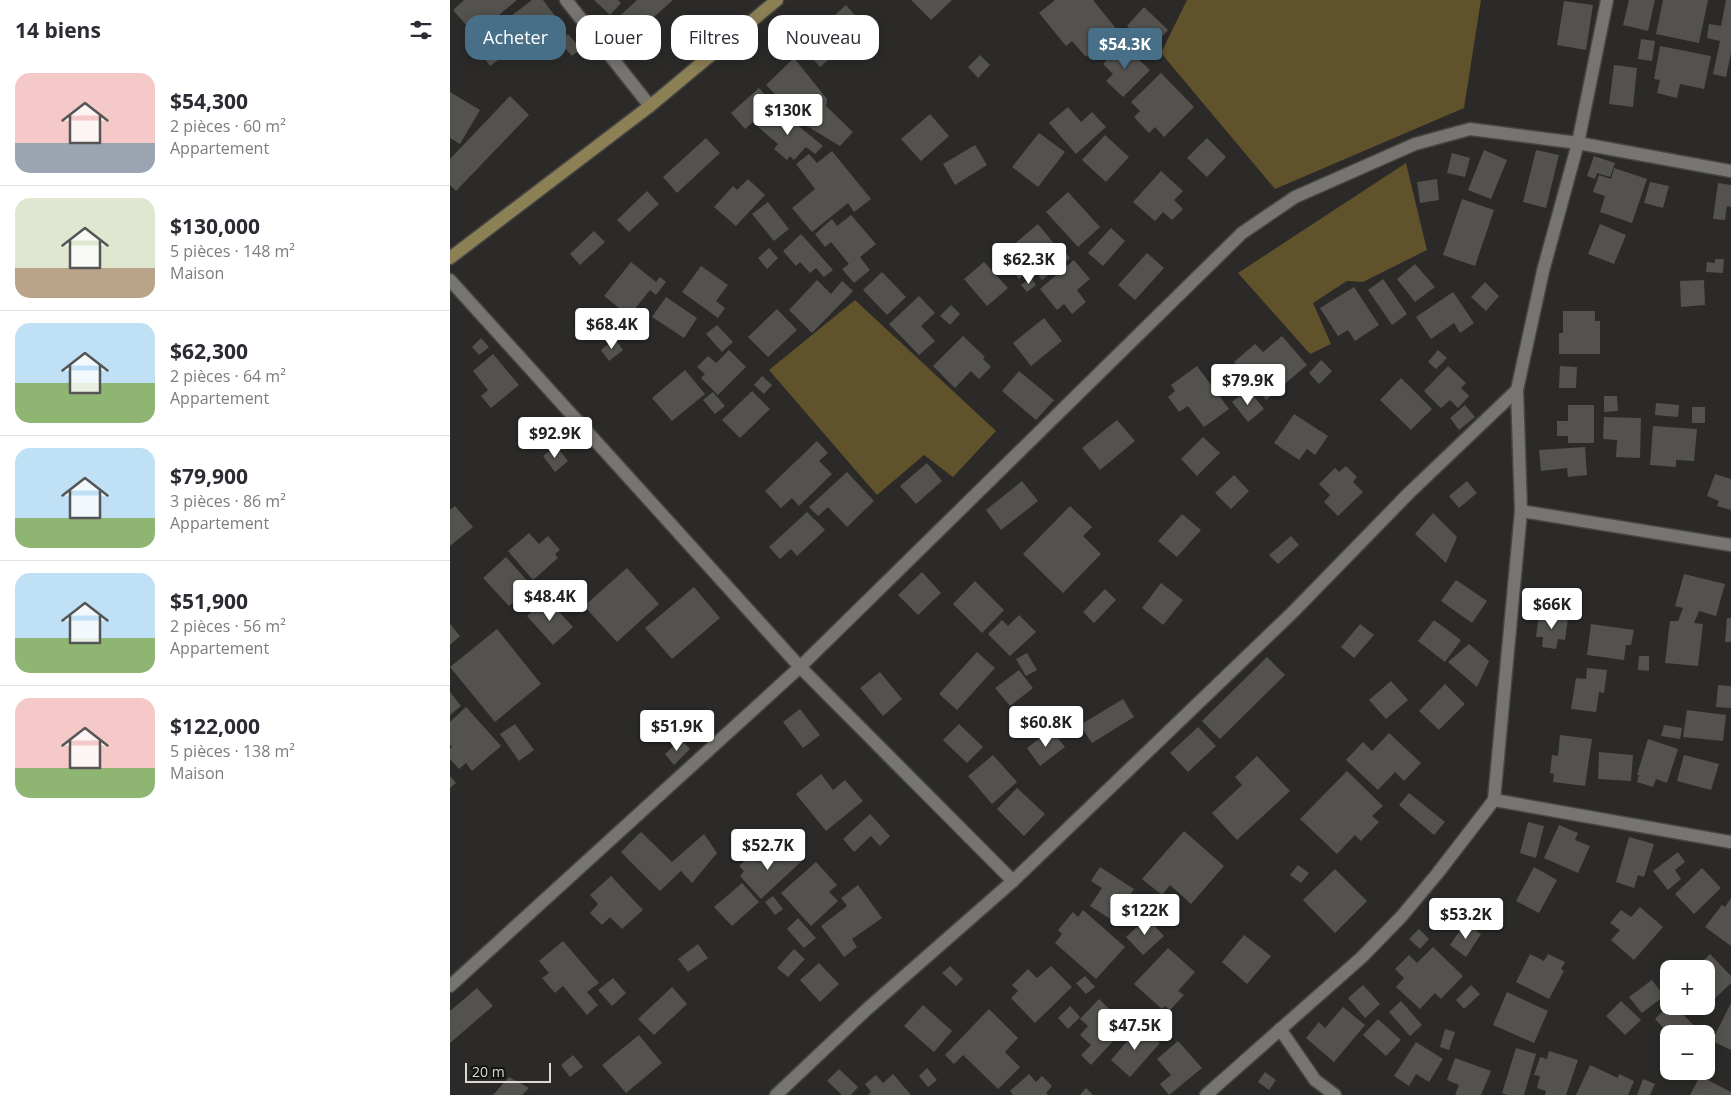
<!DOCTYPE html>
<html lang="fr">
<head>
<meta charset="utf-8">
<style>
  body { margin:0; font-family:"Open Sans",sans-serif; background:#f7f7f7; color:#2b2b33; height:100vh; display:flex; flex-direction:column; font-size:19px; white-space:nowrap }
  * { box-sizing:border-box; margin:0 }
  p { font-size:16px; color:#7c7c81 }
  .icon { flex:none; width:28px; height:28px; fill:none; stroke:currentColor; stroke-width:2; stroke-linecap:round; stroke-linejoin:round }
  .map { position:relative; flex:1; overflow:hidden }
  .side { display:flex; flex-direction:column; background:#fff; width:450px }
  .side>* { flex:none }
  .guide { position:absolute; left:15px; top:15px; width:475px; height:45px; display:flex; gap:10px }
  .controls { position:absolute; left:1210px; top:960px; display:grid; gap:10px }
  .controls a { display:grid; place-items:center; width:55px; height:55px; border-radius:10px; background:#fff; box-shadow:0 2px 12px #0003; font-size:25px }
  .scale { position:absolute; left:15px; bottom:12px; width:86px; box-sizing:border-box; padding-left:5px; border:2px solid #d9d8d7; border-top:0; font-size:14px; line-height:18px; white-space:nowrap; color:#d9d8d7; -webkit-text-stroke:4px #131312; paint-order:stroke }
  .price { position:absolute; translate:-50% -42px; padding:0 11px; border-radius:5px; background:#fff; color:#222; font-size:16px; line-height:32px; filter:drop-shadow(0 1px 2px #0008) }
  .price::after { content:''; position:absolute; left:50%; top:30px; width:15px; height:11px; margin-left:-8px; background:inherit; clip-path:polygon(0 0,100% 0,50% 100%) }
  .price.active { background:#476f88; color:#fff }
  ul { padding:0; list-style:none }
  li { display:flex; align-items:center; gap:15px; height:125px; padding:0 15px }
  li+li { border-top:1px solid #e1e1e2 }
  li span { display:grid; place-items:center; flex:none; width:140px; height:100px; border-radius:15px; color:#555 }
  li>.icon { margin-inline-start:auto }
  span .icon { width:60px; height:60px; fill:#fffc; stroke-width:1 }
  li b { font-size:21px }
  h2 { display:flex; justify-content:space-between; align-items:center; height:60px; padding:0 15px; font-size:21px }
  .tag { padding:0 18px; border-radius:15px; background:#fff; box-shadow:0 2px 12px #0003; font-size:18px; line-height:45px }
  .tag.active { background:#476f88; color:#fff }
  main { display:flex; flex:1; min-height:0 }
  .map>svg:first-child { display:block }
</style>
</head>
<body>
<main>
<section class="side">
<h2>14 biens<svg class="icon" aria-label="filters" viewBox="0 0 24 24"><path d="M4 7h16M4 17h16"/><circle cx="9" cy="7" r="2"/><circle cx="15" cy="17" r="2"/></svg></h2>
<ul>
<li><span style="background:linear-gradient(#f6c9c9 70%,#9aa5b1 0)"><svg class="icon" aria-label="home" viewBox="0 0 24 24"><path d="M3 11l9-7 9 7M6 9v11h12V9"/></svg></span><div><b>$54,300</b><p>2 pièces · 60 m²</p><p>Appartement</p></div></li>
<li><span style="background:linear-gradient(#dfe7d0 70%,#b9a48a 0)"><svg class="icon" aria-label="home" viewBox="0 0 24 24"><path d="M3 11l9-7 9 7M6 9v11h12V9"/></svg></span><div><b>$130,000</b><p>5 pièces · 148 m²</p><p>Maison</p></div></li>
<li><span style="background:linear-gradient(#bfe0f5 60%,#8fb573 0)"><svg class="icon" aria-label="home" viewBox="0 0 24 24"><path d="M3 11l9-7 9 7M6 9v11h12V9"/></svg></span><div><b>$62,300</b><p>2 pièces · 64 m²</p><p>Appartement</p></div></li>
<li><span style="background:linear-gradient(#bfe0f5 70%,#8fb573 0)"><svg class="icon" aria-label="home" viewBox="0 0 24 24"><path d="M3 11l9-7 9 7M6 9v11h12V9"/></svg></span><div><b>$79,900</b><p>3 pièces · 86 m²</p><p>Appartement</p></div></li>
<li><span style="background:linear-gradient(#bfe0f5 65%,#8fb573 0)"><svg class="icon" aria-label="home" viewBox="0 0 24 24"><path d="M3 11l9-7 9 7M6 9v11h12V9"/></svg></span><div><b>$51,900</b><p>2 pièces · 56 m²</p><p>Appartement</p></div></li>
<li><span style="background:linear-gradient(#f6c9c9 70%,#8fb573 0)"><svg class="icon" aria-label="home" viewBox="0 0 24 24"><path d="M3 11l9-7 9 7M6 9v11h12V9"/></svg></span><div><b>$122,000</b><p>5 pièces · 138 m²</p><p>Maison</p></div></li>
</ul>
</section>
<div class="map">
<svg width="1281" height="1095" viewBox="0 0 1281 1095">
  <rect width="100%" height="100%" fill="#2b2a28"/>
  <g fill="#60522a">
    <path d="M737,0H1031L1014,108L825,189L711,53Z"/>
    <path d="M956,163L977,250L913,282L897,281L863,303L881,344L860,354L788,273Z"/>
    <path d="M405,300L546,431L503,477L474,455L427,495L319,370Z"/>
  </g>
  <g fill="#53524f">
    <path d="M14,0H67L25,35L3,10Z"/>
    <path d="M82,0H93L108,20L81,41L61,16Z"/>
    <path d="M144,0H168L171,3L160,15Z"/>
    <path d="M187,0H223L177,41L161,24Z"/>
    <path d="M461,0H502L481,20Z"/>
    <path d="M605,0H643L668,31L636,57L622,41L616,46L589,13Z"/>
    <path d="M1179,0H1205L1198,31L1173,25Z"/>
    <path d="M1213,0H1258L1249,43L1206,34Z"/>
    <path d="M1276,0H1281V53L1276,77L1263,74L1270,41L1257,38L1259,24L1271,26Z"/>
    <path d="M1114,1L1143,5L1136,50L1107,45Z"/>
    <path d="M396,5L415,27L370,67L351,45Z"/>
    <path d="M694,7L718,30L701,49L677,26Z"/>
    <path d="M55,20L72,43L40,66L23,43Z"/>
    <path d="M118,34L131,49L122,56L109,42Z"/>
    <path d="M1191,39L1205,41L1202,61L1188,59Z"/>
    <path d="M672,44L700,70L673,97L656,81L663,74L653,64Z"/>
    <path d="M1210,46L1261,56L1254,89L1230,84L1227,98L1207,93L1210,80L1204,79Z"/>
    <path d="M530,55L540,65L528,78L518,67Z"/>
    <path d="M344,58L377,99L376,106L403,132L390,146L355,125L316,85Z"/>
    <path d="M1164,65L1187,68L1183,107L1159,104Z"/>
    <path d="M711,73L744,107L714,137L705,127L699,133L684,117L690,111L681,102Z"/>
    <path d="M309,88L323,104L295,129L281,113Z"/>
    <path d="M0,92L30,110L10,144L0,138Z"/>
    <path d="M60,96L79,115L6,191L0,185V159Z"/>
    <path d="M618,107L631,122L642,112L656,127L626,154L599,123Z"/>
    <path d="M328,109L373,146L365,154L356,147L344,160L340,156L337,160L324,149L328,144L308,127Z"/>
    <path d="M480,114L499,136L471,161L451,139Z"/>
    <path d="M589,133L615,152L588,187L562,167Z"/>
    <path d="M655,135L679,157L656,182L632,160Z"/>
    <path d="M256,138L270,153L227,193L213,177Z"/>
    <path d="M757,138L776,157L757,177L737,158Z"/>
    <path d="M525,145L537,165L505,185L493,164Z"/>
    <path d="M1034,150L1057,160L1041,199L1018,190Z"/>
    <path d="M1086,150L1109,155L1096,208L1073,202Z"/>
    <path d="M382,151L421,199L404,212L398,203L362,232L342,208L365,189L346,164L359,154L367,163Z"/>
    <path d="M1002,153L1020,158L1015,177L997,173Z"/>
    <path d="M1144,156L1165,163L1160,177L1147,173L1145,179L1137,176Z"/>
    <path d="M1164,168L1197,179L1182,223L1150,212L1155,196L1143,192L1149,175L1161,179Z"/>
    <path d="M711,171L733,191L724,200L733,209L722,220L713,212L705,221L683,202Z"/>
    <path d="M298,179L315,195L286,226L264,207L283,186L287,190Z"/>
    <path d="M987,179L989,200L970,203L967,182Z"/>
    <path d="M1200,182L1219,186L1213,208L1194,203Z"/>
    <path d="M1268,183L1281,185V207L1277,206L1275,220L1263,219Z"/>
    <path d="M197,191L209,204L179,232L167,220Z"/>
    <path d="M618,192L650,227L628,247L596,212Z"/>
    <path d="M1012,199L1044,210L1025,266L993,255Z"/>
    <path d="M318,202L339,229L324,241L302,214Z"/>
    <path d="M401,215L426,244L410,257L420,270L404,283L392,269L399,264L381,242L375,247L365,234L382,219L387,226Z"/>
    <path d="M588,224L606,246L569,279L550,256Z"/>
    <path d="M1150,224L1176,235L1164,264L1138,254Z"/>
    <path d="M661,228L675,241L653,266L638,253Z"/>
    <path d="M144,231L155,242L130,265L120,254Z"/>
    <path d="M351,234L383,270L374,277L366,268L360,273L350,262L346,266L333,251Z"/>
    <path d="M319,248L328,258L317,269L308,258Z"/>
    <path d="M613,249L620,258L592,280L585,271Z"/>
    <path d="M697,253L714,268L685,300L668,285Z"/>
    <path d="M1265,259H1274L1273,273L1256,272L1257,262L1265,263Z"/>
    <path d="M624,260L640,279L627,290L636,302L622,314L614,304L607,310L590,289Z"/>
    <path d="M181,262L206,282L210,277L216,282L206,295L200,290L179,316L154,296Z"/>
    <path d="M534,262L558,288L537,306L514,279Z"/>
    <path d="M965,264L985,287L965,302L947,279Z"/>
    <path d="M251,266L278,285L266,301L275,308L268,318L232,292Z"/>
    <path d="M432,272L456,297L437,315L413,290Z"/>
    <path d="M581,278L586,285L577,292L571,285Z"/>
    <path d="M933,279L957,314L942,325L918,290Z"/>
    <path d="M367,280L381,294L392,281L403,291L362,333L339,310Z"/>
    <path d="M1254,280L1255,305L1231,307L1230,281Z"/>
    <path d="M1035,282L1049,296L1036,311L1021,297Z"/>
    <path d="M904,287L929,325L905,341L898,330L888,336L870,308Z"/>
    <path d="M1003,292L1024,323L1010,333L1004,323L981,339L966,317Z"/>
    <path d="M469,296L485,313L471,326L485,341L469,355L439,324Z"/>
    <path d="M216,297L247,318L234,338L202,317Z"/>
    <path d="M501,305L510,314L500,325L490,316Z"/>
    <path d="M327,309L347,330L318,357L298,337Z"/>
    <path d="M1113,311H1145V321H1150V354H1109V333H1113Z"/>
    <path d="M594,318L612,341L581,366L563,343Z"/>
    <path d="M267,325L283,342L272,352L256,334Z"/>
    <path d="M513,336L535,357L533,359L541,367L529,379L521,371L505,388L483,366Z"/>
    <path d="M832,336L857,365L816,400L784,362L805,344L813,352Z"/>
    <path d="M31,338L39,347L29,355L22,347Z"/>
    <path d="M165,339L173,350L159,361L151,350Z"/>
    <path d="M279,350L296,367L268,395L251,378L255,374L247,367L258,356L266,363Z"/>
    <path d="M988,350L997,358L986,369L978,362Z"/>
    <path d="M43,354L69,385L41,408L31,396L38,390L23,371Z"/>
    <path d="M871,360L882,371L869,384L859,373Z"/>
    <path d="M747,366L779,409L754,427L738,406L729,412L718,397L725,391L721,385Z"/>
    <path d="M998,366L1016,383L1011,388L1019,396L1008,408L1000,400L991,408L974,391Z"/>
    <path d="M1110,366L1127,367L1126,388H1109Z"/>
    <path d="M235,370L255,394L222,421L202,398Z"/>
    <path d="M569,371L604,400L586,420L552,391Z"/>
    <path d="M312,376L322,385L314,394L304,385Z"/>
    <path d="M951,378L982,409L961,430L930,400Z"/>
    <path d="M798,389L814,409L798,422L782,402Z"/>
    <path d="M302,391L320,409L290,438L272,420Z"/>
    <path d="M263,392L275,406L265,414L253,400Z"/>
    <path d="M1154,396H1167L1168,411L1154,412Z"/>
    <path d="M1206,403L1229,405L1228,417L1205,415Z"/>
    <path d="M1015,405L1025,417L1009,430L1000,418Z"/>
    <path d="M1118,405H1144V443H1118V436H1107V421H1118Z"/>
    <rect x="1242" y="407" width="13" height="16"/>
    <path d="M844,414L878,436L865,455L857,449L849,460L824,443Z"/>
    <path d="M1154,417L1191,418L1190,458L1166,457L1167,440L1153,439Z"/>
    <path d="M667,420L685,441L650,470L632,448Z"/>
    <path d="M1203,426L1247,429L1244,461L1226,460V467L1200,465Z"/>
    <path d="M753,437L770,453L747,476L731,459Z"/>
    <path d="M367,441L378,453L369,461L382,474L349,506L342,498L331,508L315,491Z"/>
    <path d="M106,446L118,461L105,472L93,456Z"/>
    <path d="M1135,447L1137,475L1118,477L1117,468L1091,471L1089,450Z"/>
    <path d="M477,463L492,481L466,504L450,486Z"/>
    <path d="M896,466L907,477L903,482L913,492L888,516L874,502L880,495L869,484L885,468L889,472Z"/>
    <path d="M397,472L424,501L397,527L378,507L368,516L359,507Z"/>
    <path d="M1265,474L1281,479V510L1267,506L1269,501L1257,496Z"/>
    <path d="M784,475L799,491L781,509L765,493Z"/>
    <path d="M572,481L588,501L551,530L536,510Z"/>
    <path d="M1017,481L1027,493L1009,508L999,496Z"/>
    <path d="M5,506L23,527L0,546V510Z"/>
    <path d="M620,506L642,527L633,536L651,554L613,593L573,554Z"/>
    <path d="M357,512L375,530L347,556L341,549L330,559L319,547Z"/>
    <path d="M983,513L1007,537L996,563L965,534Z"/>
    <path d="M732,514L751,530L727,557L708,541Z"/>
    <path d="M79,533L89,544L98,536L110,550L105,554L108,558L83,580L58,551Z"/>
    <path d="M841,536L849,545L828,564L819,555Z"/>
    <path d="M56,557L81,585L59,606L33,578Z"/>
    <path d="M177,568L209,604L167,642L134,606Z"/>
    <path d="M472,572L491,593L468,615L448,595Z"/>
    <path d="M1234,574L1275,584L1266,616L1249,611L1244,623L1253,624L1248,666L1215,663L1220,621H1228L1233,608L1225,606Z"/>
    <path d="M1006,580L1037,601L1022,623L991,601Z"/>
    <path d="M525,581L554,610L532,633L503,604Z"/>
    <path d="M711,583L733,600L713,625L692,608Z"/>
    <path d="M244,587L270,618L222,659L195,628Z"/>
    <path d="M655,589L666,600L644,623L633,612Z"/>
    <path d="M96,598L123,627L103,645L77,616Z"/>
    <path d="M569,615L586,632L560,656L538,634L552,620L558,626Z"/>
    <path d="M1089,615L1118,618L1115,640L1108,639L1106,649L1092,647L1093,637H1086Z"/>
    <path d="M1277,618H1281V642H1275Z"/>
    <path d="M984,620L1011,640L995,662L968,641Z"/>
    <path d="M0,624L10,636L0,645Z"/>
    <path d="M910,624L924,635L904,658L891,647Z"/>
    <path d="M1141,624L1184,630L1181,645H1176L1174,660L1137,655Z"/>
    <path d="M47,629L91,684L45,722L0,667Z"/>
    <path d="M1019,644L1039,661L1027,687L998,662Z"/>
    <path d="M527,652L545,668L507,710L489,694Z"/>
    <path d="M577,653L587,670L576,676L566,659Z"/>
    <path d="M1189,656H1199V671L1188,670Z"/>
    <path d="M817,657L835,675L770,739L752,721Z"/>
    <path d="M1137,668L1157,670L1154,693L1149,692L1146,712L1121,709L1126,678L1136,679Z"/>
    <path d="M569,670L583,688L560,706L545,688Z"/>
    <path d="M430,672L452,699L433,716L410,688Z"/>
    <path d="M941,681L958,700L936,719L919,700Z"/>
    <path d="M995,684L1015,704L989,730L969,711Z"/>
    <path d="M1268,685L1281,686V708L1266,707Z"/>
    <path d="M0,692L11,706L0,715Z"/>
    <path d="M673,699L684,717L642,743L630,725Z"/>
    <path d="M16,707L51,746L22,771L16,763L9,769L0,759V749L2,747L0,744V722Z"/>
    <path d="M350,709L370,735L353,748L333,722Z"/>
    <path d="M1237,710L1276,715L1273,741L1233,737Z"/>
    <path d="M65,724L84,750L69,761L50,734Z"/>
    <path d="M509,724L533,747L517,763L493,740Z"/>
    <path d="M1214,725L1232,728L1230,739L1211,736Z"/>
    <path d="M748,727L766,746L738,772L720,753Z"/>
    <path d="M601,730L615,747L590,766L577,748Z"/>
    <path d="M939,733L971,763L954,781L945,772L928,790L896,760L913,742L922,751Z"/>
    <path d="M1110,735L1142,739L1135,786L1103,782L1104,774L1100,773L1102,755L1108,756Z"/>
    <path d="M231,739L240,749L224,765L215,754Z"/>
    <path d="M1198,739L1228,749L1217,783L1206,779L1203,787L1187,782L1189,775H1187Z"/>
    <path d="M1149,752L1183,755L1181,781L1148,779Z"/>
    <path d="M543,755L567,782L542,804L518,776Z"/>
    <path d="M1234,755L1269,764L1261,790L1227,781Z"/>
    <path d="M807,756L840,791L787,840L762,813L792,785L785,777Z"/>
    <path d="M897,771L933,806L922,816L929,822L911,841L905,835L887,854L850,819Z"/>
    <path d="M371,774L383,790L395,780L413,801L376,831L346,794Z"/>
    <path d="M0,776L6,783L0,788Z"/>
    <path d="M567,788L595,814L574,836L547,809Z"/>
    <path d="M959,793L995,822L984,835L949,805Z"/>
    <path d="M420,814L440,836L430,846L421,836L404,852L393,839Z"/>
    <path d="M1078,822L1094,826L1086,858L1070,853Z"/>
    <path d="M1109,825L1128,833L1125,840L1140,846L1128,873L1094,858Z"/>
    <path d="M734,831L774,866L741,904L720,885L712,895L692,879Z"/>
    <path d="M191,832L222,862L254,834L267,853L242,883L231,871L210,891L171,852Z"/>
    <path d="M1179,837L1204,844L1194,877L1188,875L1184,888L1166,882Z"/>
    <path d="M321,849L332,862L346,849L355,858L311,899L290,876L294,871L289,866L301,855L308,862Z"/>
    <path d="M1228,852L1235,862L1225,870L1231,879L1218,890L1203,871Z"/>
    <path d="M366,862L387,885L379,892L388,901L361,926L331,893Z"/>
    <path d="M848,865L859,873L851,883L840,875Z"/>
    <path d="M650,867L684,889L662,920L640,906L652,888L641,881Z"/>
    <path d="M1084,867L1107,880L1089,913L1066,901Z"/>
    <path d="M1252,868L1271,888L1244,914L1225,894Z"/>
    <path d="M885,869L917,901L885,933L853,900Z"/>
    <path d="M161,876L193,910L172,929L160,917L152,925L140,913L148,904L140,895Z"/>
    <path d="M292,883L309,902L282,926L264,907Z"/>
    <path d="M408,885L432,918L402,939L407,947L394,957L371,926L397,906L391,898Z"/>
    <path d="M323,896L333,909L325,915L315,902Z"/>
    <path d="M1281,898V946L1255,927L1272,905L1275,907Z"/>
    <path d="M1190,907L1213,927L1184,960L1161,940L1170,930L1160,923L1171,910L1181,917Z"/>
    <path d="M633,910L675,947L646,979L605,943L612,934L608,930L623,912L628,917Z"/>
    <path d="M348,918L366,938L354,948L337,929Z"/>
    <path d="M697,918L714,936L693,955L676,937Z"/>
    <path d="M1015,923L1031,934L1016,957L1000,945Z"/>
    <path d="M969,929L979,939L970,949L959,939Z"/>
    <path d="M794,935L821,956L797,984L772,962Z"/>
    <path d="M113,941L149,983L137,992L148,1005L137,1015L113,986L105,993L92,978L99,973L89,961Z"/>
    <path d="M248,944L258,958L238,972L228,959Z"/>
    <path d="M983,947L1013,976L991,999L985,993L970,1009L946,987L954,978L945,969L959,955L967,963Z"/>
    <path d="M718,948L745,972L728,991L734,995L720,1010L715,1006L712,1009L684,984Z"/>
    <path d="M344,949L355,959L338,977L327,968Z"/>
    <path d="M1080,954L1094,961L1098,954L1115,962L1111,969L1114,971L1099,999L1066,982Z"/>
    <path d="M1260,954L1281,976V983L1250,1013L1243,1006H1256V969H1245Z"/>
    <path d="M369,963L389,984L370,1002L350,980Z"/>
    <path d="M500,966L513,979L506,986L492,973Z"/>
    <path d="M601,966L622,987L585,1023L561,998L568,991L562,985L578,969L587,978Z"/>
    <path d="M635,976L645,987L636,994L626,983Z"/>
    <path d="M163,978L176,993L162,1006L148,990Z"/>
    <path d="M1202,980L1214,996L1192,1013L1179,997Z"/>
    <path d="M913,985L930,1004L915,1018L898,998Z"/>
    <path d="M1021,985L1030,994L1014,1009L1006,1000Z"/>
    <path d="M222,987L237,1004L204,1035L188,1019Z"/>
    <path d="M27,988L43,1006L0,1043V1011Z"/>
    <path d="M1057,992L1098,1011L1084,1043L1043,1025Z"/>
    <path d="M649,999L677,1026L641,1065L631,1055L641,1045L630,1035L638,1026L630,1019Z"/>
    <path d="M951,1001L972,1025L960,1036L939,1012Z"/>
    <path d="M1171,1001L1191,1020L1175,1035L1156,1016Z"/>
    <path d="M1281,1003V1050L1262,1041Z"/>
    <path d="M473,1005L502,1031L484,1052L454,1026Z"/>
    <path d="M620,1006L630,1017L618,1029L608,1018Z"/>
    <path d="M1218,1006H1225L1252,1034H1219L1205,1019Z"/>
    <path d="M893,1007L915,1025L884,1062L856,1038L869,1022L875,1028Z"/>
    <path d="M539,1009L568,1038L555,1052L570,1067L548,1089L513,1055L504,1064L495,1055Z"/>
    <path d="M928,1019L951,1040L936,1056L913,1035Z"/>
    <path d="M690,1026L710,1043L680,1077L661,1060Z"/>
    <path d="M995,1029L1005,1032L999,1050L990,1047Z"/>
    <path d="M189,1035L212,1063L176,1093L152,1065Z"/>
    <path d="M728,1041L752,1068L719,1095L710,1084L721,1075L707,1059Z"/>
    <path d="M966,1042L993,1059L979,1082L966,1074L959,1086L944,1076Z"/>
    <path d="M1066,1048L1086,1054L1074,1095H1057L1052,1093Z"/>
    <path d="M1099,1051L1128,1060L1116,1095H1095L1096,1091L1087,1088L1090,1076L1084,1075L1090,1057L1097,1059Z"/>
    <path d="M123,1055L133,1067L120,1077L111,1065Z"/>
    <path d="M1005,1058L1041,1071L1031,1095H1005L1009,1085L997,1080Z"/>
    <path d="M1140,1065L1168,1078L1169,1074L1184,1081L1178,1095H1126Z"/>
    <path d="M477,1068L487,1080L478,1087L469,1076Z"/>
    <path d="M389,1069L408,1087L401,1095H392L377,1081Z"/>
    <path d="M815,1072L826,1080L819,1090L808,1082Z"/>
    <path d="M443,1074L461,1095H418L421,1092L415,1084L426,1075L433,1083Z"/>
    <path d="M579,1074L586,1082L592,1076L602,1086L596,1093L598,1095H563L560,1091Z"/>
    <path d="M1250,1076L1281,1092V1095H1240Z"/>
    <path d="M59,1077L79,1088L72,1095H43Z"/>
    <path d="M1193,1079L1205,1084L1200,1095H1187Z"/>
    <path d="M636,1088L643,1095H630Z"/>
  </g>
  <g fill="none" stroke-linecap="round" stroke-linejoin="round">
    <defs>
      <g id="street">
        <path d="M116,0L200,106"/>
        <path d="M0,280L350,667L563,881"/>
        <path d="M1071,511L1281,545"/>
        <path d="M1044,800L1281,842"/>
        <path d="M0,986L350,667L792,233L845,197L965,144L1020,129L1128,143L1281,171"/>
        <path d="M830,1029L865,1080L885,1095"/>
        <path d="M326,1095L416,1010L563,881L843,612L959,493L1067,390"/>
        <path d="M756,1095L912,957L951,917L987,874L1044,800L1071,511L1067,390L1093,271L1128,143L1157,0"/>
      </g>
      <path id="secondary" d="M0,258L200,106L327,0"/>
    </defs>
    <use href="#street" stroke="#474644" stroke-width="15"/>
    <use href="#secondary" stroke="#474644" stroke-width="15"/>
    <use href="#street" stroke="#767572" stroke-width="12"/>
    <use href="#secondary" stroke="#8c8055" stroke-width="12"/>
  </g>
</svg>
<div class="controls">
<a>+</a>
<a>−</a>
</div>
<div class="scale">20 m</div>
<b class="price active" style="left:675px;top:70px">$54.3K</b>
<b class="price" style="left:338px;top:136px">$130K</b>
<b class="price" style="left:579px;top:285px">$62.3K</b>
<b class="price" style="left:162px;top:350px">$68.4K</b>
<b class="price" style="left:798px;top:406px">$79.9K</b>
<b class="price" style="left:105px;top:459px">$92.9K</b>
<b class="price" style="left:100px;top:622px">$48.4K</b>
<b class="price" style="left:1102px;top:630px">$66K</b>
<b class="price" style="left:596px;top:748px">$60.8K</b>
<b class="price" style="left:227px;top:752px">$51.9K</b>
<b class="price" style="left:318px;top:871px">$52.7K</b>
<b class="price" style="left:695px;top:936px">$122K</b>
<b class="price" style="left:1016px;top:940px">$53.2K</b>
<b class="price" style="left:685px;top:1051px">$47.5K</b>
<div class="guide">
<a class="tag active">Acheter</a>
<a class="tag">Louer</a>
<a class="tag">Filtres</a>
<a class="tag">Nouveau</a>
</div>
</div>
</main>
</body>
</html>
